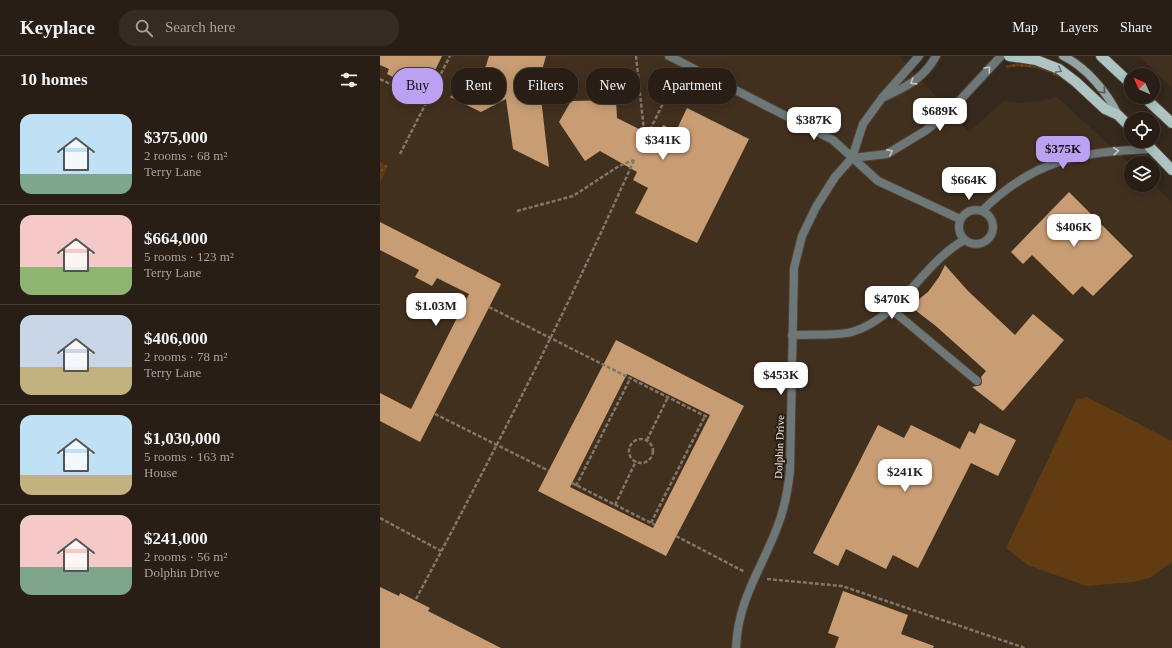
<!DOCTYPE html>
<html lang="en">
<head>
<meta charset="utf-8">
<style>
  body { margin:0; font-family:Georgia,serif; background:#342b22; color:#f1f3f6; height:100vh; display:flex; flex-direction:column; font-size:15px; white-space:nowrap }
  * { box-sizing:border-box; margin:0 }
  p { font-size:13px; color:#a5a2a0 }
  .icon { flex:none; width:22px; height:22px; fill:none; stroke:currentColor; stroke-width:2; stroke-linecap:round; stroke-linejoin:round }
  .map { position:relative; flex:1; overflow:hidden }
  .panel { display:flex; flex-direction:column; background:#281e15; width:380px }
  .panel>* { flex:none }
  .banner { position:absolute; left:12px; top:12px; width:380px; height:36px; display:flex; gap:8px }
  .needle { width:26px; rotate:315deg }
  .fabs { position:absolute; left:744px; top:12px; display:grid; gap:8px }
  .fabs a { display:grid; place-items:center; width:36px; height:36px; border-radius:50%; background:#281e15; box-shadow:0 2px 10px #0003,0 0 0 1px #443c34; font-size:20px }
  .price { position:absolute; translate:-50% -34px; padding:0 9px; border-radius:8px; background:#fff; color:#222; font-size:13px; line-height:26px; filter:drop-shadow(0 1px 2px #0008) }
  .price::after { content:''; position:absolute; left:50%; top:24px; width:12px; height:9px; margin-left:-6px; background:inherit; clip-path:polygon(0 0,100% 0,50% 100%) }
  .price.current { background:#bca0f2; color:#111 }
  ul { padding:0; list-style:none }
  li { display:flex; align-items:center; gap:12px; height:100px; padding:0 20px }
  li+li { border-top:1px solid #443c34 }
  li span { display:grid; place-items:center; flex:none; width:112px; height:80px; border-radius:12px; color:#555 }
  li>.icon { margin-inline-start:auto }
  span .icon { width:48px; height:48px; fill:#fffc; stroke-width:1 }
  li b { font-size:17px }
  h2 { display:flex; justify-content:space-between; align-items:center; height:48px; padding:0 20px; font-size:17px }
  .tag { padding:0 14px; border-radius:16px; background:#281e15; box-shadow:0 2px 10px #0003,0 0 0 1px #443c34; font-size:14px; line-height:36px }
  .tag.current { background:#bca0f2; color:#111 }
  header { display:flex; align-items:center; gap:24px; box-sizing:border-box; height:56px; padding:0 20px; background:#281e15; border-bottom:1px solid #443c34 }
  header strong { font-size:19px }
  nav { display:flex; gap:22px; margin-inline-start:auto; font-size:14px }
  .search { width:280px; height:36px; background:#342b22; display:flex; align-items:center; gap:10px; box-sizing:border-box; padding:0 14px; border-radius:16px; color:#a5a2a0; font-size:15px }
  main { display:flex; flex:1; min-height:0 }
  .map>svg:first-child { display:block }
</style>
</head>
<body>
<header>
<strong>Keyplace</strong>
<div class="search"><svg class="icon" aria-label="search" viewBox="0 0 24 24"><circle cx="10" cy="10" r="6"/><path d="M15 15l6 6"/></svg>Search here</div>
<nav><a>Map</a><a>Layers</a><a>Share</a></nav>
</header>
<main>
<section class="panel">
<h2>10 homes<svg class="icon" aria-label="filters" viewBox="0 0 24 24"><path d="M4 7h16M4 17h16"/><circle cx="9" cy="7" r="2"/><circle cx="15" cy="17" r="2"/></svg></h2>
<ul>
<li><span style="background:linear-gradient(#bfe0f5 75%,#7fa58c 0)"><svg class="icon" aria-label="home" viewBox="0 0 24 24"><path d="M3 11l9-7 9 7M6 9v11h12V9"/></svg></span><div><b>$375,000</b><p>2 rooms · 68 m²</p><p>Terry Lane</p></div></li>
<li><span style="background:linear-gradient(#f6c9c9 65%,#8fb573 0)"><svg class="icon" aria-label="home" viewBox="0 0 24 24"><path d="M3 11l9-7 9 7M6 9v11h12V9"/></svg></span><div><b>$664,000</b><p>5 rooms · 123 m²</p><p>Terry Lane</p></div></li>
<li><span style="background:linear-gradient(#c9d6e8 65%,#c2b280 0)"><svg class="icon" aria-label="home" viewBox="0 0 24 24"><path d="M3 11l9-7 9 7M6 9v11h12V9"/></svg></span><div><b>$406,000</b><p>2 rooms · 78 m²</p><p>Terry Lane</p></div></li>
<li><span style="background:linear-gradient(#bfe0f5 75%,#c2b280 0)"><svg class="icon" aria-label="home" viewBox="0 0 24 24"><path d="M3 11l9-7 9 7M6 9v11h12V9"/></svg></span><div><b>$1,030,000</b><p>5 rooms · 163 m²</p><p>House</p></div></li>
<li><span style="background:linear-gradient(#f6c9c9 65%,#7fa58c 0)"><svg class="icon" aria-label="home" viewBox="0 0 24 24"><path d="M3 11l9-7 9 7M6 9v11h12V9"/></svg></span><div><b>$241,000</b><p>2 rooms · 56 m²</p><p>Dolphin Drive</p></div></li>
</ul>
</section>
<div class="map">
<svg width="792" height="592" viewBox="0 0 792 592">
  <defs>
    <pattern id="grass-dots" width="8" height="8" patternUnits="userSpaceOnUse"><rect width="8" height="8" fill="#613c12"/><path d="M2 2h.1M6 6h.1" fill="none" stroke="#785834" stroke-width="1.8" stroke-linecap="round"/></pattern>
  </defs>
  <rect width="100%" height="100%" fill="#35281c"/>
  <g fill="#42301f">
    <path d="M0,0H519L589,76L623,45L642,47L661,45L677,41L751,109V129H773L792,146V592H0Z"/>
    <path d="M759,0H792V32Z"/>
  </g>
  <g fill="url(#grass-dots)">
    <path d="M633,8C649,6 666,11 679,19L678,21C663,12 643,8 626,12V10Z"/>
    <path d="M0,106L8,110L0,126Z"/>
  </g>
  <path fill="#613c12" d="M707,341L792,385V506L770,522L753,526L706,530L648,509L626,492L696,344Z"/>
  <g fill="#c89d74" fill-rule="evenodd">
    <path d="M0,0H62L44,37L7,18L9,13L0,9Z"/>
    <path d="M109,0H166L159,25L169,111L133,93L126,43L101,56L70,41L106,10Z"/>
    <path d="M236,44L237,62L277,82L283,69L296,75L307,52L369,83L317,187L255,157L268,132L253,124L257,116L220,95L205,105L179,66L191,45Z"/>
    <path d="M689,136L753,200L713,240L702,230L693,239L652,199L643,208L631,196Z"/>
    <path d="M0,166L121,228L40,386L0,365V337L31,353L89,238L57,222L52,230L35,221L39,214L0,194Z"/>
    <path d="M565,209L588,235L635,279L653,258L684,284L623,355L592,331L601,329L602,326L601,321L606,315L557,271L530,250L548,236L559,221Z"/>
    <path d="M236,284L364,350L286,500L158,435ZM247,318L330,359L273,472L190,431Z"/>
    <path d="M600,367L636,384L618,420L591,407L538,512L513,499L506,513L466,493L458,510L433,497L498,369L524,382L531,369L580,393L589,375L595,378Z"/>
    <path d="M0,531L19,540L20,537L50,552L48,555L121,592H0Z"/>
    <path d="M463,535L528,559L521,578L554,590L553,592H455L459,581L448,577Z"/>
  </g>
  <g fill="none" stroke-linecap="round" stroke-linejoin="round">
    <defs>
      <g id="service">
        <path d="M502,42C524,32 544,23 556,0"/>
        <path d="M511,253L597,325"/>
      </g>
      <g id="minor">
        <path d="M289,0L453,84L498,125L580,163"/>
        <path d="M472,102L507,98L545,75L569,56L621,0"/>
        <circle cx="596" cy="171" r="17"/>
        <path d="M602,155C654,103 701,96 771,93"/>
        <path d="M412,279C428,278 458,280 472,276C521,261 542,208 584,184"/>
        <path d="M356,592C358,542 382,513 398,469C405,451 408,433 410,415L414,212L422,180L436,151L455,121L472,102L483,68L502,42L539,0"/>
      </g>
      <path id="secondary" d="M683,0C706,11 727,36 738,59"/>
      <g id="primary">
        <path d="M629,0L656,4L679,13L696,26L725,53L738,59L751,72"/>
        <path d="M721,0L751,28"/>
        <path d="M764,41L792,67"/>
        <path d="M764,85L792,114"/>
      </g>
    </defs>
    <use href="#service" stroke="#4f4337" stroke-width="10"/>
    <use href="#minor" stroke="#4f4337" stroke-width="10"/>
    <use href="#secondary" stroke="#4f4337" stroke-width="10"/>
    <use href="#primary" stroke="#4f4337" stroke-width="12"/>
    <g stroke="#81766b" stroke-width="2.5" stroke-dasharray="4 2" stroke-linecap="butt">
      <path d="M256,0L265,84L298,17"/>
      <path d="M0,23L46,46"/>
      <path d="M20,98L70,0"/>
      <path d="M137,155L193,140L239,110L254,104"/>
      <path d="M109,251L329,362"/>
      <path d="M55,358L169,415"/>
      <circle cx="261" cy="395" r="12"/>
      <path d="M267,384L288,341"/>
      <path d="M192,427L275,469"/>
      <path d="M196,430L250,323"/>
      <path d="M235,449L256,405"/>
      <path d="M0,462L61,495"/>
      <path d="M271,467L325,360"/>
      <path d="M296,480L365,516"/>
      <path d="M387,523L462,530L645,592"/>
      <path d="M36,543C113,398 188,253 254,104"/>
    </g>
    <use href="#service" stroke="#6d7777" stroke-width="8"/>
    <use href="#minor" stroke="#6d7777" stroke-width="8"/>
    <use href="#secondary" stroke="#92a3a2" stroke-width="8"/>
    <use href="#primary" stroke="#afc5c3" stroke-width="10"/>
  </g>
  <defs><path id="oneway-chevron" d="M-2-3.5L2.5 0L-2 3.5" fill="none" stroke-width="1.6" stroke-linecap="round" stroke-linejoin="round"/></defs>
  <g stroke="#c9c6c0">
    <use href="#oneway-chevron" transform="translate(608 13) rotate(-47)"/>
    <use href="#oneway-chevron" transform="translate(533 26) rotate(148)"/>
    <use href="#oneway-chevron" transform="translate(736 95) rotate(-5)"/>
    <use href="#oneway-chevron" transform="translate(510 96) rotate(-26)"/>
  </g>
  <use stroke="#6c726a" href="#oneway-chevron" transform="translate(679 14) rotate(29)"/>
  <use stroke="#595a53" href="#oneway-chevron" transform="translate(723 35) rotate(47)"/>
  <g text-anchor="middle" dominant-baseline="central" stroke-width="4" stroke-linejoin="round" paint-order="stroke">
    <g font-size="11" fill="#f1e8e0" stroke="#2a1e12">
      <text transform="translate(399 391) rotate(-88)">Dolphin Drive</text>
    </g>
  </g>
</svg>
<div class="fabs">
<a><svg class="needle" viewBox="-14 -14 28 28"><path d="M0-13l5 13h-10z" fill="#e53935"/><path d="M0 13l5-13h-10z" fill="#a5a2a0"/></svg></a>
<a><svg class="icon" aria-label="locate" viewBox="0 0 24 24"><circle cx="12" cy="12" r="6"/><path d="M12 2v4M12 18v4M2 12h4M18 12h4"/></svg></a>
<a><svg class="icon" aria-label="layers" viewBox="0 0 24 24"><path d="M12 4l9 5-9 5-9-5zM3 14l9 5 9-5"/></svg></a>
</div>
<b class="price" style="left:560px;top:76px">$689K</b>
<b class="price" style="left:434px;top:85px">$387K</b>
<b class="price" style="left:283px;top:105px">$341K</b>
<b class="price current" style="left:683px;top:114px">$375K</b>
<b class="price" style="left:589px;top:145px">$664K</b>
<b class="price" style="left:694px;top:192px">$406K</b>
<b class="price" style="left:512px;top:264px">$470K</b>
<b class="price" style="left:56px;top:271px">$1.03M</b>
<b class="price" style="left:401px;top:340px">$453K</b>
<b class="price" style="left:525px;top:437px">$241K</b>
<div class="banner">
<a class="tag current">Buy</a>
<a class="tag">Rent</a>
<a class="tag">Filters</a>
<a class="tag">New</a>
<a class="tag">Apartment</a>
</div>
</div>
</main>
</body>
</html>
